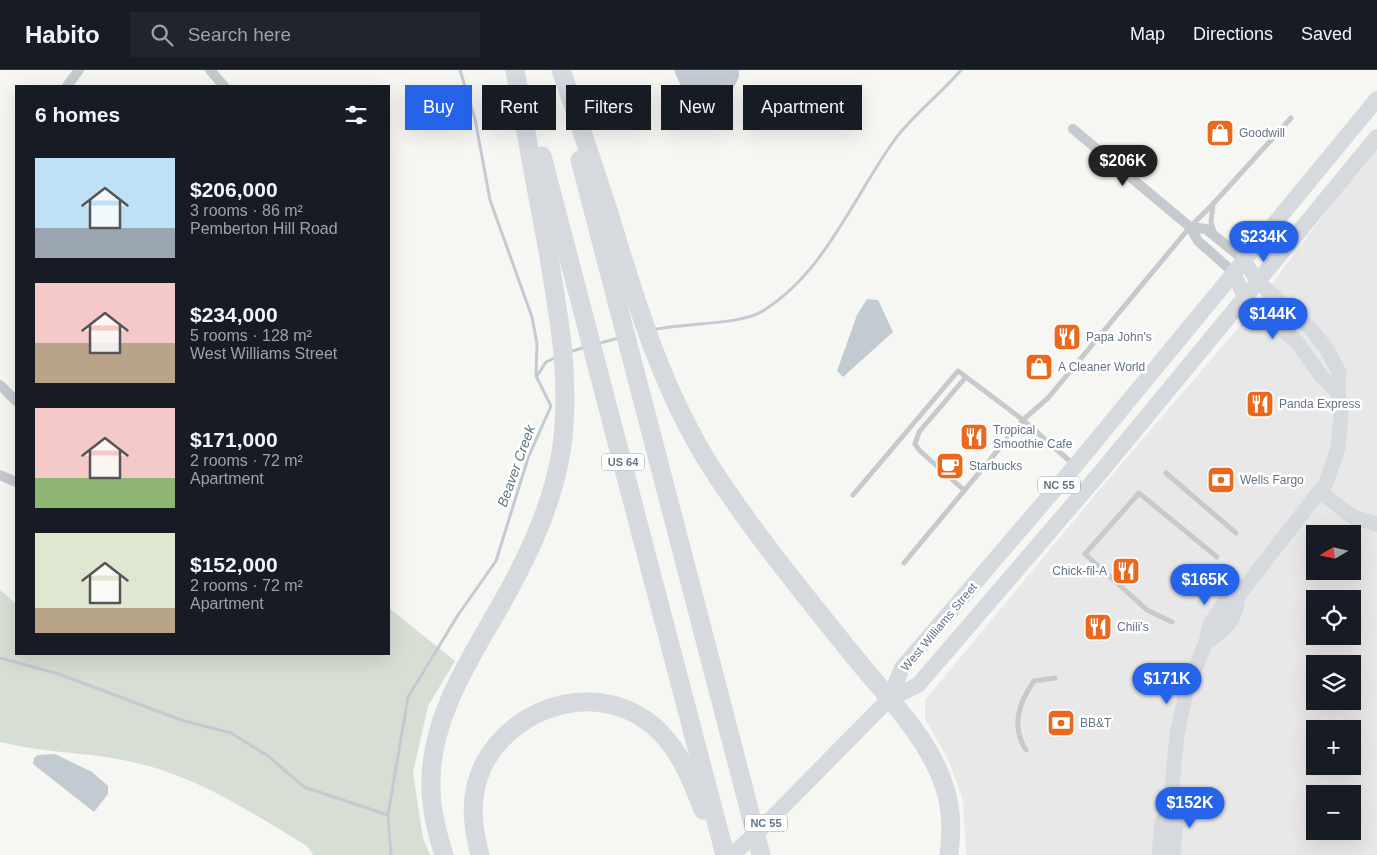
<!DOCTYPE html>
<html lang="en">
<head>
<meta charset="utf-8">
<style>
  body { margin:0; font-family:Arial,sans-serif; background:#20242c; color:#f1f3f6; height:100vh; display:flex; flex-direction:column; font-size:19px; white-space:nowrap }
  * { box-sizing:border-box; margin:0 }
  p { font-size:16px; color:#9ea1a6 }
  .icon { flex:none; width:28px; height:28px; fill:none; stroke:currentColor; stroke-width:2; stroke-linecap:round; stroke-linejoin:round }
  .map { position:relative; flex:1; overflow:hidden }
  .sheet { position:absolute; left:15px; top:15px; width:375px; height:570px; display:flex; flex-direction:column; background:#171b24; border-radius:0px; box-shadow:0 5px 20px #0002 }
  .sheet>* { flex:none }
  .hud { position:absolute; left:405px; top:15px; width:475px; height:45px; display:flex; gap:10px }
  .needle { width:32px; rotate:261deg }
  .fabs { position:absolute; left:1306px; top:455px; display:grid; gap:10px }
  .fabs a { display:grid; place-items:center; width:55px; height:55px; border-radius:0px; background:#171b24; box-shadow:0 5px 20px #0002; font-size:25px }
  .price { position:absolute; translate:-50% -42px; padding:0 11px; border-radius:18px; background:#2563eb; color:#fff; font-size:16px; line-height:32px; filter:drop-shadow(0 1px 2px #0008) }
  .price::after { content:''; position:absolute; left:50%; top:30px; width:15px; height:11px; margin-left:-8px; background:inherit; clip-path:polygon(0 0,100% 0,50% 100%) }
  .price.current { background:#222; color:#fff }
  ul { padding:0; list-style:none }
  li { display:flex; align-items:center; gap:15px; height:125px; padding:0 20px }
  li span { display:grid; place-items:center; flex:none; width:140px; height:100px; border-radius:0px; color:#555 }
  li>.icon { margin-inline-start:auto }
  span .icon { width:60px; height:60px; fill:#fffc; stroke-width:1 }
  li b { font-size:21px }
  h2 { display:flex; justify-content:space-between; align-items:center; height:60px; padding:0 20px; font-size:21px }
  .tag { padding:0 18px; border-radius:0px; background:#171b24; box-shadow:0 5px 20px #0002; font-size:18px; line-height:45px }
  .tag.current { background:#2563eb; color:#fff }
  header { display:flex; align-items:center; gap:30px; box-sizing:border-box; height:70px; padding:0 25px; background:#171b24; border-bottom:1px solid #363941 }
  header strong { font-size:24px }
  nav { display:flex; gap:28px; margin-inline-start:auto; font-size:18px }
  .search { width:350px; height:45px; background:#20242c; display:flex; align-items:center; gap:12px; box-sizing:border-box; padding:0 18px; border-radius:0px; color:#9ea1a6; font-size:19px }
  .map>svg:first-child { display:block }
</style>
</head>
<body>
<header>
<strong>Habito</strong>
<div class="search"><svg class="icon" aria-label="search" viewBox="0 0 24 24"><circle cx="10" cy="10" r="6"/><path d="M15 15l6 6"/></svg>Search here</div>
<nav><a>Map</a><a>Directions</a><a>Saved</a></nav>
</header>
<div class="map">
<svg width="1377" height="785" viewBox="0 0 1377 785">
  <rect width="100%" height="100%" fill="#f6f7f3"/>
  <path fill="#e7e8e7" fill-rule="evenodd" d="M1377,75V785H966L963,730L949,691L925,649V630L1105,413L1239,257ZM1315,464H1352V501H1315ZM1315,529H1352V566H1315ZM1315,594H1352V631H1315ZM1315,659H1352V696H1315ZM1315,724H1352V761H1315Z"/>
  <path fill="#d7dfd4" d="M0,520L16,534V584H389V538L455,591L428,636L413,703L423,768L430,785H313L307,776C251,742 193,704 128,691C86,682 42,683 0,672Z"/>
  <g fill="#c2cbd1">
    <path d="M674,0H739V7L731,23L714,28L695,29L681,16Z"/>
    <path d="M867,229L878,230L893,262L843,307L837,301L857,245Z"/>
    <path d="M55,684L92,702L108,716V724L94,742L33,694L34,688L38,685Z"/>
  </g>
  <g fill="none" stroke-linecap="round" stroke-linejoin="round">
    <g stroke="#c2cbd1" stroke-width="3">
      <path d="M652,260C680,253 739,255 761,242C824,204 852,130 893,72C912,45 940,25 961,0"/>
      <path d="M596,274L619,268"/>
      <path d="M570,282L585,277"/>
      <path d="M537,306L546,292L557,287"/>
      <path d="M0,588L59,604L181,650L231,663L268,686L304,717L388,745"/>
      <path d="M391,785L388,745L408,627L458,545L496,491L528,388L551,336L536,306L537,274L532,247L490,130L475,49L460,0"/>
    </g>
    <g stroke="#c6c9cd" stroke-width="5">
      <path d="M1213,134L1291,48"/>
      <path d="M1166,403L1236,463"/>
      <path d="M964,420L920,381L915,374L919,362L966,307"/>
      <path d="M853,425L958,301L1023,350L1048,328L1190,157L1213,134L1211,152L1215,165"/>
      <path d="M904,493L1023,350L1073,394"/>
      <path d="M1172,552L1147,540L1085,484L1139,423L1217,487"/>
      <path d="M1026,680C1011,657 1019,632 1034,611L1055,608"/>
    </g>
    <g stroke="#c6c9cd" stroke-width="10">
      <path d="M210,0L224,16"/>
      <path d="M67,16L79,0"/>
      <path d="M1073,59L1190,157L1198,171L1233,202"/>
      <path d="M1190,157L1206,159L1243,189"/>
      <path d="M0,315L16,331"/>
      <path d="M0,405L16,412"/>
    </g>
    <g stroke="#d6dadf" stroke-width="15">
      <path d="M1233,202L1245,228L1297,272L1321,306L1338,322"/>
      <path d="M1320,422L1353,447L1377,454"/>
      <path d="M1206,572C1226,560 1236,550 1238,526"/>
      <path d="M1170,737L1176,754L1173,785"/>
      <path d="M1159,785L1162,753L1170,737L1177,664L1187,618L1206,572L1210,554L1225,532L1238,526L1326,413L1338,378L1341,343L1338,322L1339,302L1328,281L1312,260L1258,212L1243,189"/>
    </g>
    <g stroke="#d6dadf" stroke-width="16">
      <path d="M889,629L918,615L1100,403L1377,67"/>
      <path d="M732,785L764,756L889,629L902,598L1075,396L1377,29"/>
    </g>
    <g stroke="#d6dadf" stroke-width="19">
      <path d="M561,0C577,47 593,93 608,140C635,229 661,318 711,397C755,465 807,528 857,590C888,628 925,664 942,710C952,735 952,759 949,785"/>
      <path d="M542,86L725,785"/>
      <path d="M580,90L761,785"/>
      <path d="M444,785C437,763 431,740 431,717C429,649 471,587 503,531C529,484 552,436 561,382C572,310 558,241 546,170C535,113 525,57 515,0"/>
      <path d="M480,785C472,755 469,725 483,696C515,632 605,608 659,661C681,683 692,711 703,740"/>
    </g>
  </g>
  <defs>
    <symbol id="shop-square" viewBox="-11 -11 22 22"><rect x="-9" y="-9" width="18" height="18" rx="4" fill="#eb681f" stroke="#fff"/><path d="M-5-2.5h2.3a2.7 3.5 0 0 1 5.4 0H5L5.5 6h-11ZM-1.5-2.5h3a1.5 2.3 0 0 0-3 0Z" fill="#fff"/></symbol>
    <symbol id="restaurant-square" viewBox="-11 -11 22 22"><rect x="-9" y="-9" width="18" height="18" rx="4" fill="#eb681f" stroke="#fff"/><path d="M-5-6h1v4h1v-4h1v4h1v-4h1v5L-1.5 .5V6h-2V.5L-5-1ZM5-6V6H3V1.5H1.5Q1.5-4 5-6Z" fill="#fff"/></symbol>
    <symbol id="cafe-square" viewBox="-11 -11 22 22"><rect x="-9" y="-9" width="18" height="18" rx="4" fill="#eb681f" stroke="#fff"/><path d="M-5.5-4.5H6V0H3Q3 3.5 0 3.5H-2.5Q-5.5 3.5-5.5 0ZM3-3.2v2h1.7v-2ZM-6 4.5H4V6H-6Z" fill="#fff"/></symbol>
    <symbol id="bank-square" viewBox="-11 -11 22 22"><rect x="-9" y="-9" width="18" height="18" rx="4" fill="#eb681f" stroke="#fff"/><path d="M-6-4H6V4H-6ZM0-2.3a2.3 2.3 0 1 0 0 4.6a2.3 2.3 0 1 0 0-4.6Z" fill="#fff"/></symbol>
  </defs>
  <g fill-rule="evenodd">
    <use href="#shop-square" x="1204" y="47" width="32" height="32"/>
    <use href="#restaurant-square" x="1051" y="251" width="32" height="32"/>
    <use href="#shop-square" x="1023" y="281" width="32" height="32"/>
    <use href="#restaurant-square" x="1244" y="318" width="32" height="32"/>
    <use href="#restaurant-square" x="958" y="351" width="32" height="32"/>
    <use href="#cafe-square" x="934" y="380" width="32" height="32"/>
    <use href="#bank-square" x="1205" y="394" width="32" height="32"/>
    <use href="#restaurant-square" x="1110" y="485" width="32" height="32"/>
    <use href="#restaurant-square" x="1082" y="541" width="32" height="32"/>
    <use href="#bank-square" x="1045" y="637" width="32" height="32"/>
  </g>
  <g text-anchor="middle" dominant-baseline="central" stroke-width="5" stroke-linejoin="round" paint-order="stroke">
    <g fill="#fff" stroke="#929daa" stroke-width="1">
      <rect x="602" y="383.5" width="42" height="17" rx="4"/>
      <rect x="1038" y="406.5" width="42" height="17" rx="4"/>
      <rect x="745" y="744.5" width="42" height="17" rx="4"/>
    </g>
    <g font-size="11" font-weight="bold" fill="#647386">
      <text x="623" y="392">US 64</text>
      <text x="1059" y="415">NC 55</text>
      <text x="766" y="753">NC 55</text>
    </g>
    <g font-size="12" fill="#647386" stroke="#fff" text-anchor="start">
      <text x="1239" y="63">Goodwill</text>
      <text x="1086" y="267">Papa John's</text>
      <text x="1058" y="297">A Cleaner World</text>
      <text x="1279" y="334">Panda Express</text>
      <text x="993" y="360">Tropical<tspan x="993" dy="14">Smoothie Cafe</tspan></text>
      <text x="969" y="396">Starbucks</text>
      <text x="1240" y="410">Wells Fargo</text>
      <text x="1107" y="501" text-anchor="end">Chick-fil-A</text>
      <text x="1117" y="557">Chili's</text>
      <text x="1080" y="653">BB&amp;T</text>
    </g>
    <g font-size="12" fill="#647386" stroke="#fff">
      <text transform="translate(939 557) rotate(-50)">West Williams Street</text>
    </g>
    <g font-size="14" font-style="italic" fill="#607582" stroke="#fff">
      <text transform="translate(516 396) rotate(-70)">Beaver Creek</text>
    </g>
  </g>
</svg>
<div class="fabs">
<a><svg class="needle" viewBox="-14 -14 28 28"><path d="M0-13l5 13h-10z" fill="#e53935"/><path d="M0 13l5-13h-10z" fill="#9ea1a6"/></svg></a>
<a><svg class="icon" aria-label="locate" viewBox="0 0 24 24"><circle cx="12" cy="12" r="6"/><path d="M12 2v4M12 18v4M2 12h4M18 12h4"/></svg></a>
<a><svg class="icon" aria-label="layers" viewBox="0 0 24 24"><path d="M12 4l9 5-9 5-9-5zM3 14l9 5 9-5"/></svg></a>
<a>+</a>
<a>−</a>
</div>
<b class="price current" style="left:1123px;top:117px">$206K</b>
<b class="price" style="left:1264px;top:193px">$234K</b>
<b class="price" style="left:1273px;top:270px">$144K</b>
<b class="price" style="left:1205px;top:536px">$165K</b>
<b class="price" style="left:1167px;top:635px">$171K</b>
<b class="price" style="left:1190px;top:759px">$152K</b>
<div class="hud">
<a class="tag current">Buy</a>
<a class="tag">Rent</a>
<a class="tag">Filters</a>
<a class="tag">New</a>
<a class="tag">Apartment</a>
</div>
<section class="sheet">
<h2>6 homes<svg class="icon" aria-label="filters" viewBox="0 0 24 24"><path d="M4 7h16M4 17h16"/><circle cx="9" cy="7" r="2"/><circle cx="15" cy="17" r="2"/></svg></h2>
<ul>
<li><span style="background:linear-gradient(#bfe0f5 70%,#9aa5b1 0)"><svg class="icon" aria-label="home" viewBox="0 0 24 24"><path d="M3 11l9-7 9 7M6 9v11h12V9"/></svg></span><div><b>$206,000</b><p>3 rooms · 86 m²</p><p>Pemberton Hill Road</p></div></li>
<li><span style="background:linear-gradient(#f6c9c9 60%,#b9a48a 0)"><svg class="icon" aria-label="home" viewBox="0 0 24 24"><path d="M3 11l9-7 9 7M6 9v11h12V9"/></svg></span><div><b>$234,000</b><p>5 rooms · 128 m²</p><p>West Williams Street</p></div></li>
<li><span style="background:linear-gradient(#f6c9c9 70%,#8fb573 0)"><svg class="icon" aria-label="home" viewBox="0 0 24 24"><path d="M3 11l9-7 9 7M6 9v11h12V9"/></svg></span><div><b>$171,000</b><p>2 rooms · 72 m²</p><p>Apartment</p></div></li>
<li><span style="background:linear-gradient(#dfe7d0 75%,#b9a48a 0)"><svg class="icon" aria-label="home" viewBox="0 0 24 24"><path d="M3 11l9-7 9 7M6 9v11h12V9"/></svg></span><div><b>$152,000</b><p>2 rooms · 72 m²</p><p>Apartment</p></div></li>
</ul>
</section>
</div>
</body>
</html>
